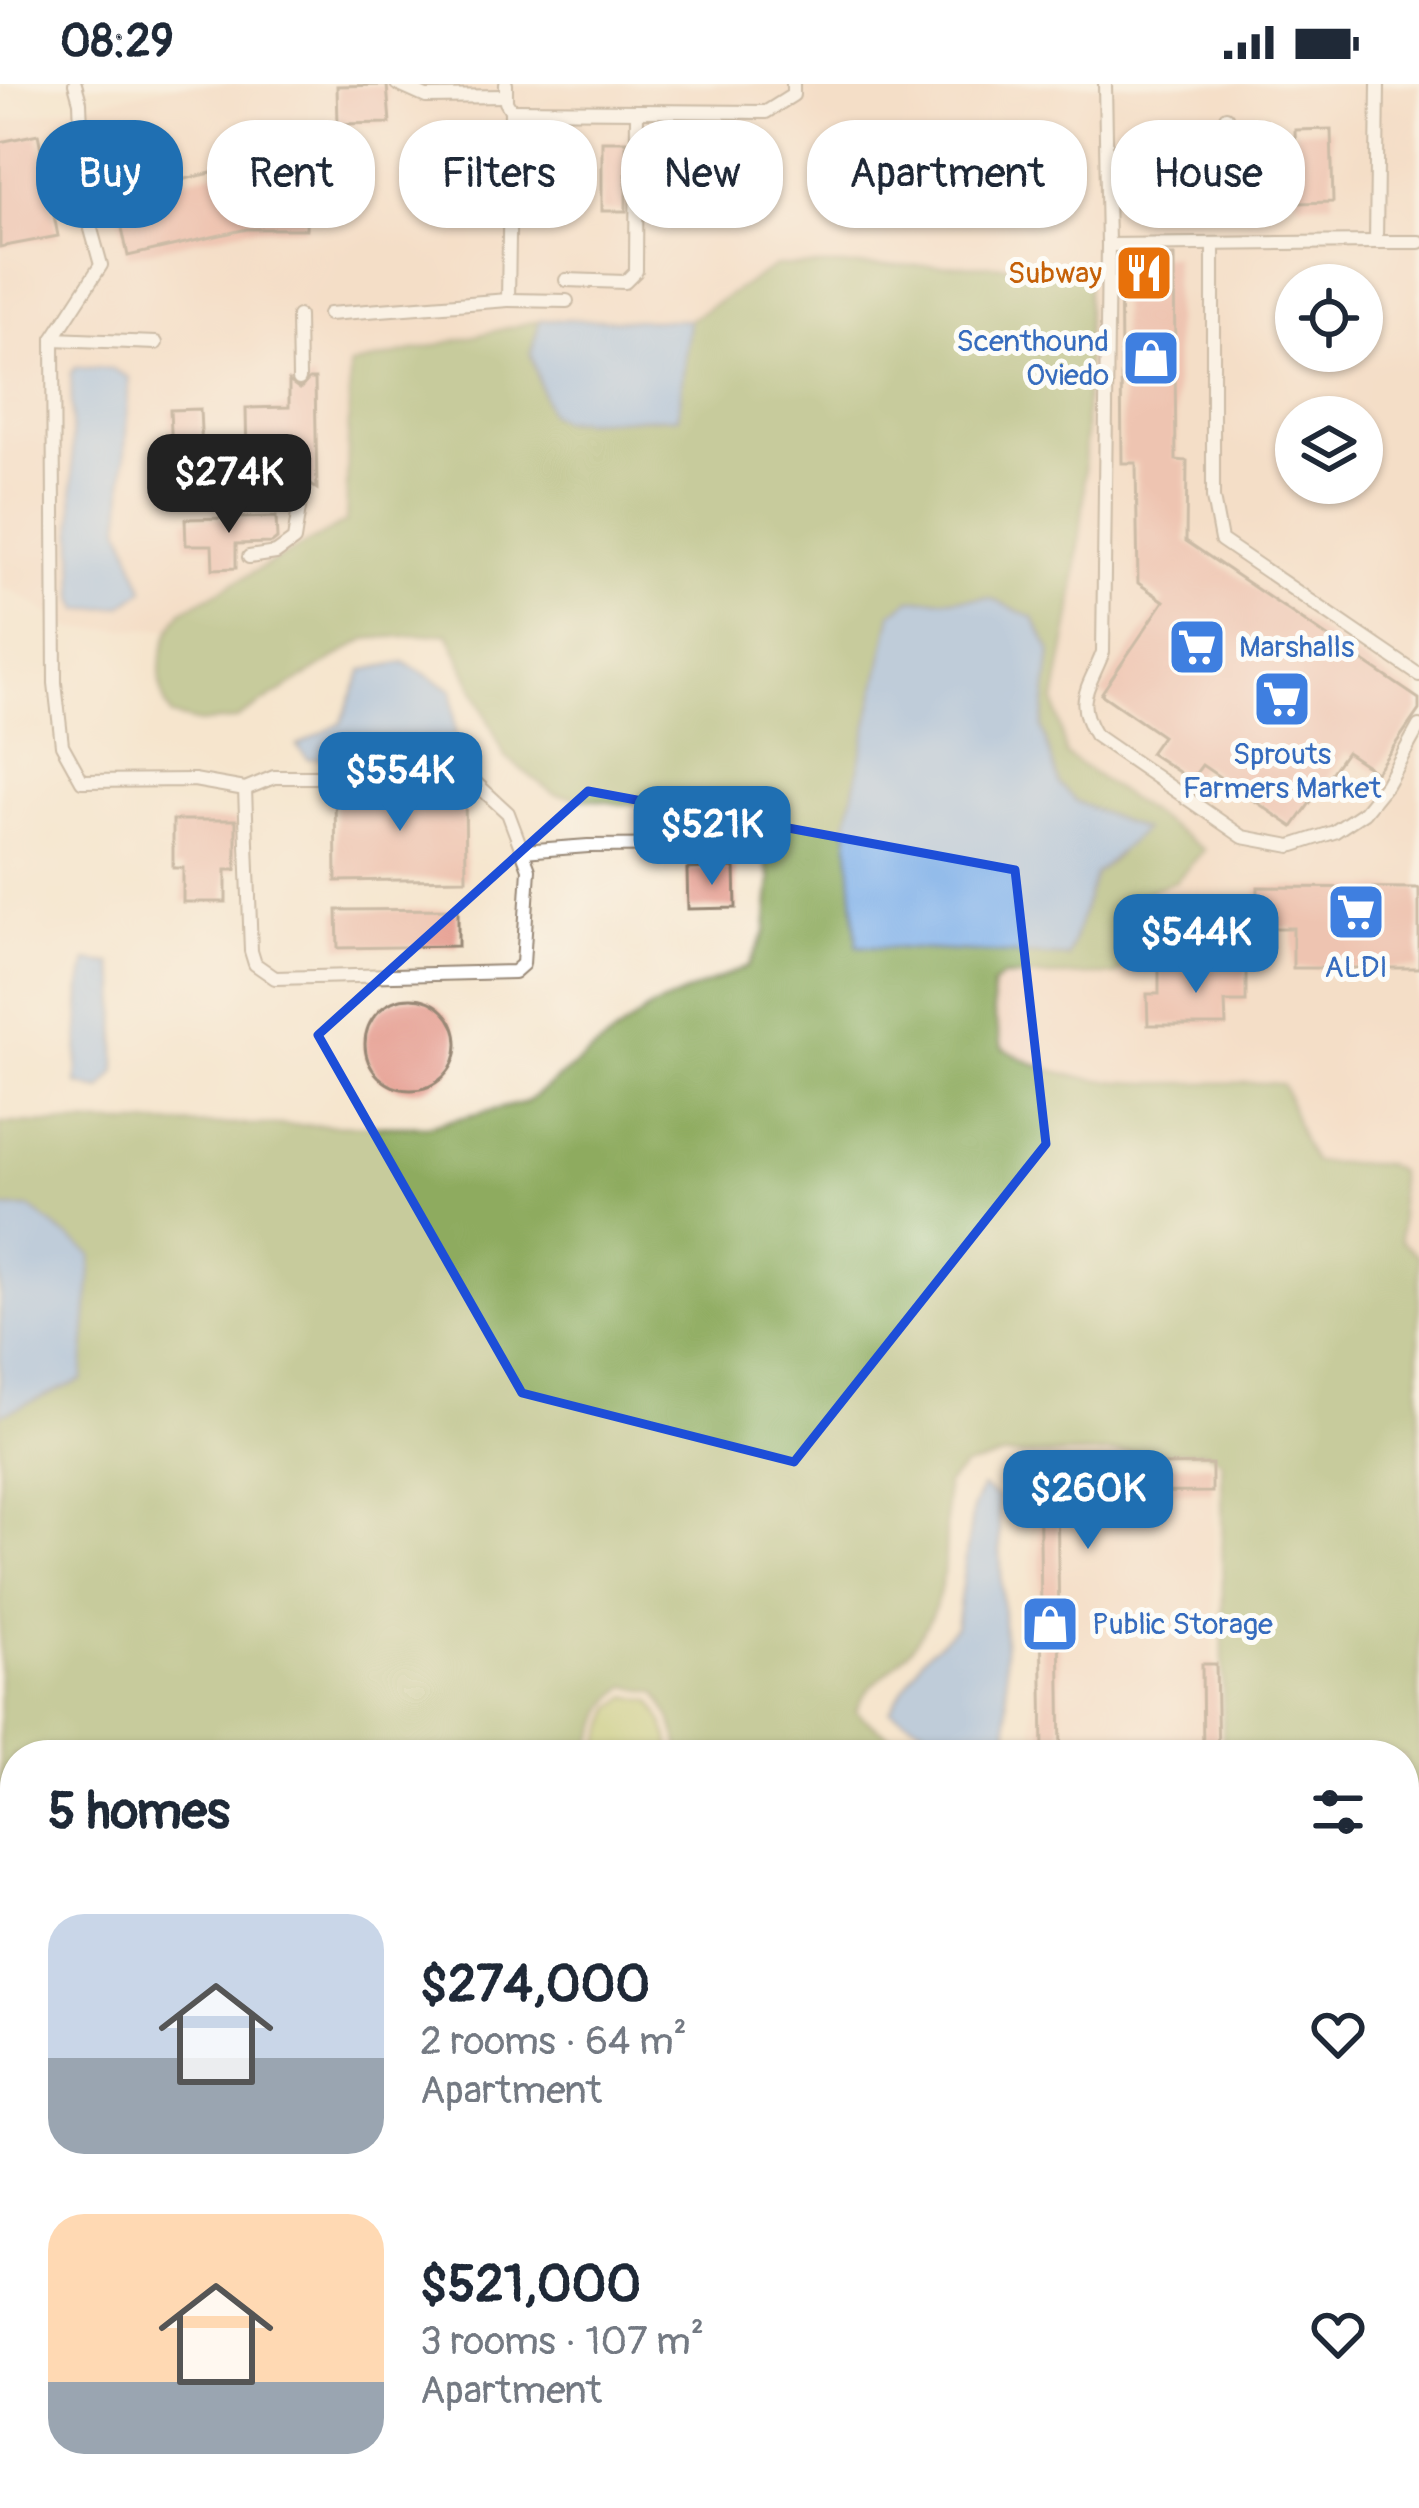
<!DOCTYPE html>
<html lang="en">
<head>
<meta charset="utf-8">
<style>
  body { margin:0; font-family:Pangolin,sans-serif; background:#f6f6f7; color:#1f2937; height:100vh; display:flex; flex-direction:column; font-size:45px; white-space:nowrap }
  * { box-sizing:border-box; margin:0 }
  p { font-size:39px; color:#747a83 }
  .icon { flex:none; width:66px; height:66px; fill:none; stroke:currentColor; stroke-width:2; stroke-linecap:round; stroke-linejoin:round }
  .map { position:relative; flex:1; overflow:hidden }
  .panel { position:absolute; left:0px; top:1656px; width:1419px; height:768px; display:flex; flex-direction:column; background:#fff; border-radius:48px 48px 0 0; box-shadow:0 3px 9px #0004 }
  .panel>* { flex:none }
  .banner { position:absolute; left:36px; top:36px; width:1347px; height:108px; display:flex; gap:24px }
  .controls { position:absolute; left:1275px; top:180px; display:grid; gap:24px }
  .controls a { display:grid; place-items:center; width:108px; height:108px; border-radius:50%; background:#fff; box-shadow:0 3px 9px #0004; font-size:60px }
  .price { position:absolute; translate:-50% -102px; padding:0 27px; border-radius:24px; background:#1f6fb2; color:#fff; font-size:39px; line-height:78px; filter:drop-shadow(0 3px 6px #0008) }
  .price::after { content:''; position:absolute; left:50%; top:72px; width:36px; height:27px; margin-left:-18px; background:inherit; clip-path:polygon(0 0,100% 0,50% 100%) }
  .price.active { background:#222; color:#fff }
  ul { padding:0; list-style:none }
  li { display:flex; align-items:center; gap:36px; height:300px; padding:0 48px }
  li span { display:grid; place-items:center; flex:none; width:336px; height:240px; border-radius:36px; color:#555 }
  li>.icon { margin-inline-start:auto }
  span .icon { width:144px; height:144px; fill:#fffc; stroke-width:1 }
  li b { font-size:51px }
  h2 { display:flex; justify-content:space-between; align-items:center; height:144px; padding:0 48px; font-size:51px }
  .tag { padding:0 42px; border-radius:48px; background:#fff; box-shadow:0 3px 9px #0004; font-size:42px; line-height:108px }
  .tag.active { background:#1f6fb2; color:#fff }
  .status { display:flex; justify-content:space-between; align-items:center; height:84px; padding:0 60px; background:#fff; direction:ltr }
  .status svg { height:33px; fill:currentColor }
  .map>svg:first-child { display:block }
</style>
</head>
<body>
<div class="status"><b>08:29</b><svg viewBox="0 0 49 12"><path d="M0 12V9h3v3zM5 12V6h3v6zM10 12V3h3v9zM15 12V0h3v12zM26 1h20v11H26zM47 4h2v5h-2z"/></svg></div>
<div class="map">
<svg width="1419" height="2424" viewBox="0 0 1419 2424">
  <rect width="100%" height="100%" fill="#fdfcf7"/>
  <filter id="ink" filterUnits="userSpaceOnUse"><feTurbulence type="fractalNoise" baseFrequency=".00833" numOctaves="2"/><feDisplacementMap in="SourceGraphic" scale="24" xChannelSelector="R" yChannelSelector="G"/><feConvolveMatrix kernelMatrix="1 2 1 2 8 2 1 2 1" color-interpolation-filters="sRGB"/></filter>
  <filter id="wash" filterUnits="userSpaceOnUse"><feTurbulence type="fractalNoise" baseFrequency=".004" numOctaves="4" result="noise"/><feDisplacementMap in="SourceGraphic" scale="48" xChannelSelector="R" yChannelSelector="G"/><feGaussianBlur stdDeviation="2.7" result="paint"/><feColorMatrix in="noise" values="0 0 0 0 0 0 0 0 0 0 0 0 0 0 0 0 0 1.4 0 .05"/><feComposite in="paint" operator="in"/></filter>
  <g filter="url(#wash)">
    <rect width="100%" height="100%" fill="#f5e5cd"/>
    <g fill="#f2d4be" fill-rule="evenodd">
      <path d="M182,0H1419V1173L1401,1157L1398,1087L1384,1080L1314,1078L1298,1053L1296,1030L1282,1000L1088,996L1031,982L1002,963L991,902L1002,893L1116,891L1127,881L1128,814L1176,797L1066,671L1055,618L1071,532L1084,415L1088,181L775,182L689,236H540L350,282L346,438L182,527L168,545H74L11,506H0V38ZM1296,201H1362V267H1296ZM1296,333H1362V399H1296Z"/>
      <path d="M1206,1379L1214,1383L1215,1671H1033L1030,1381Z"/>
      <rect x="1404" y="1717" width="15" height="524"/>
      <path d="M1419,2280V2424H1351V2409H1404V2281Z"/>
    </g>
    <path fill="#b3c66a" stroke="#777844" stroke-width="3" d="M628,1612L652,1617L664,1639L673,1671H596L613,1624Z"/>
    <path fill="#8eab5e" stroke="#646a3e" stroke-width="3" fill-rule="evenodd" d="M1088,181L1084,415L1071,532L1055,618L1066,671L1204,766L1176,797L1128,814L1127,882L1115,891L1002,893L992,902L993,926L1002,963C1082,1016 1191,993 1282,1000C1295,1027 1297,1053 1314,1078L1384,1080L1398,1087L1401,1157L1419,1173V1707H1404V1671H1223L1222,1377L1205,1367L1004,1372L965,1383L946,1400C945,1467 953,1518 905,1571C886,1592 866,1601 856,1627C874,1646 899,1653 916,1671H682L671,1635L657,1609L627,1602C595,1626 606,1642 585,1671H15V1814L0,1822V1331L82,1296L30,1124H0V1039L427,1042L527,1018L649,925L748,882L766,848L771,795L753,739L740,715L622,720L554,710L505,673L448,549L366,555L235,636L199,639L171,632C152,598 159,558 182,527L346,438L350,282L540,236L531,271L549,330L562,337L678,333L689,236L775,182ZM989,514L1033,534L1051,566L1042,644L1058,700L1119,770L1095,790L1068,873L910,516Z"/>
    <g fill="#7bade7" stroke="#5b6c82" stroke-width="3">
      <path d="M540,236H689L678,333L562,337L549,330L531,270Z"/>
      <path d="M76,283L112,285L129,294L121,442L144,506L122,522L80,526L75,515L71,289Z"/>
      <path d="M989,514L1033,534L1051,566L1042,644L1059,700L1077,718L1143,746L1095,790L1068,873L857,862L847,739L892,529L910,516Z"/>
      <path d="M404,578L452,606L455,651L447,667L308,675L297,662L341,639L363,586Z"/>
      <path d="M87,877L112,880L117,900L116,988L101,1006L77,1000L81,902Z"/>
      <path d="M0,1124H30L92,1171L82,1296L0,1331Z"/>
      <path d="M982,1403L998,1414L1009,1671H955L926,1645L890,1627L923,1573L956,1543L973,1423Z"/>
    </g>
    <g id="blocks">
      <g fill="#e59c8f">
        <path d="M387,1L390,39L338,40L337,2Z"/>
        <path d="M1331,45L1333,118L1297,119L1295,46Z"/>
        <path d="M38,50L58,152L0,163V58Z"/>
        <path d="M1184,52H1216L1214,114H1184Z"/>
        <rect x="722" y="54" width="29" height="77"/>
        <rect x="602" y="57" width="24" height="70"/>
        <path d="M1012,61L1046,62V123H1013Z"/>
        <path d="M307,78L306,145H247L128,172L115,111L255,79Z"/>
        <path d="M1120,172H1174L1176,376L1187,377L1186,457L1419,615V626L1376,688L1346,668L1293,743L1202,681L1191,696L1150,669L1162,652L1101,610L1164,517L1138,499L1136,379H1122Z"/>
        <path d="M309,295H315L317,405L302,395L291,405L290,376L247,377L246,324L289,323V297L300,305Z"/>
        <path d="M200,325L202,368L172,369L170,326Z"/>
        <path d="M276,433L277,455L272,459L236,460V484L213,485L212,461H186L185,435Z"/>
        <path d="M335,704H465L466,795L336,797Z"/>
        <path d="M173,736H236V786H226V818H183V784H173Z"/>
        <path d="M735,783L736,824L688,825L687,785Z"/>
        <path d="M1258,803L1419,804V884H1293V844H1258Z"/>
        <path d="M458,825V862L338,864L337,826Z"/>
        <path d="M1159,884H1246V918H1225L1226,941H1148L1147,910H1159Z"/>
        <circle cx="411" cy="960" r="46"/>
        <path d="M1212,1380V1408L1057,1409L1061,1671H1043L1039,1383Z"/>
        <path d="M1202,1580H1216L1218,1671H1203Z"/>
        <path d="M1419,1767V1873H1404V1768Z"/>
        <rect x="0" y="2321" width="15" height="54"/>
        <path d="M451,2409H525L499,2424H424Z"/>
        <rect x="564" y="2409" width="46" height="15"/>
      </g>
    </g>
  </g>
  <g filter="url(#ink)">
    <use href="#blocks" fill-opacity="0" stroke="#988876" stroke-width="3"/>
    <g fill="none" stroke-linecap="round" stroke-linejoin="round">
      <defs>
        <g id="lane">
          <path d="M75,0L80,18L84,120L101,181L53,255L55,599L62,661L82,697L194,696L245,705L274,693H469L508,729L529,785L523,880L514,888L275,894L255,880L251,867L245,705"/>
          <path d="M397,0L426,13L506,12"/>
          <path d="M1105,0L1108,161L1376,158"/>
          <path d="M1378,0L1376,158H1419"/>
          <path d="M511,26L766,28L793,11V0"/>
          <path d="M1149,129C1246,158 1227,103 1226,33"/>
          <path d="M1213,160V414L1221,456L1419,591"/>
          <path d="M1108,161L1103,568C1090,603 1073,615 1095,651L1243,753L1291,762L1334,748L1364,728L1386,701L1419,642"/>
          <path d="M566,196L625,198L636,187L637,27"/>
          <path d="M508,216L567,217"/>
          <path d="M329,230L508,216L511,26L506,18V0"/>
          <path d="M298,232L299,295"/>
          <path d="M53,255L156,259"/>
          <path d="M249,473L276,469L294,456L302,405"/>
          <path d="M523,767L588,762L715,761"/>
          <path d="M1404,1952H1419"/>
        </g>
        <g id="street">
          <path d="M0,1945L15,1939"/>
          <path d="M0,2135H15"/>
          <path d="M1404,2252H1419"/>
          <path d="M645,2409V2424"/>
          <path d="M1082,2409V2424"/>
          <path d="M1314,2409L1320,2424"/>
          <path d="M0,2417L369,2413L393,2424"/>
        </g>
      </defs>
      <use href="#lane" stroke="#988876" stroke-width="16"/>
      <use href="#street" stroke="#988876" stroke-width="28"/>
      <use href="#lane" stroke="#fff" stroke-width="12"/>
      <use href="#street" stroke="#fff" stroke-width="24"/>
    </g>
  </g>
  <path d="M0 0H1419V2424H0ZM588,707L1015,786L1046,1060L794,1378L522,1309L318,951Z" fill="#f5e5cd" fill-opacity=".55" fill-rule="evenodd"/>
  <path fill="none" stroke="#1d4ed8" stroke-width="9" stroke-linejoin="round" d="M588,707L1015,786L1046,1060L794,1378L522,1309L318,951Z"/>
  <defs>
    <symbol id="restaurant-square" viewBox="-11 -11 22 22"><rect x="-9" y="-9" width="18" height="18" rx="4" fill="#e8710a" stroke="#fdfcf7"/><path d="M-5-6h1v4h1v-4h1v4h1v-4h1v5L-1.5 .5V6h-2V.5L-5-1ZM5-6V6H3V1.5H1.5Q1.5-4 5-6Z" fill="#fff"/></symbol>
    <symbol id="shop-square" viewBox="-11 -11 22 22"><rect x="-9" y="-9" width="18" height="18" rx="4" fill="#3f7fe0" stroke="#fdfcf7"/><path d="M-5-2.5h2.3a2.7 3.5 0 0 1 5.4 0H5L5.5 6h-11ZM-1.5-2.5h3a1.5 2.3 0 0 0-3 0Z" fill="#fff"/></symbol>
    <symbol id="supermarket-square" viewBox="-11 -11 22 22"><rect x="-9" y="-9" width="18" height="18" rx="4" fill="#3f7fe0" stroke="#fdfcf7"/><path d="M-6-5.5h2.5l.6 2H6L4.5 2H-2.5L-4.4-4H-6ZM-1.5 3.2a1.3 1.3 0 1 0 .1 0ZM3 3.2a1.3 1.3 0 1 0 .1 0Z" fill="#fff"/></symbol>
  </defs>
  <g fill-rule="evenodd">
    <use href="#restaurant-square" x="1111" y="156" width="66" height="66"/>
    <use href="#shop-square" x="1118" y="241" width="66" height="66"/>
    <use href="#supermarket-square" x="1164" y="530" width="66" height="66"/>
    <use href="#supermarket-square" x="1249" y="582" width="66" height="66"/>
    <use href="#supermarket-square" x="1323" y="795" width="66" height="66"/>
    <use href="#shop-square" x="1017" y="1507" width="66" height="66"/>
  </g>
  <g text-anchor="middle" dominant-baseline="central" stroke-width="10" stroke-linejoin="round" paint-order="stroke">
    <g font-size="30" fill="#c56008" stroke="#fdfcf7" text-anchor="end">
      <text x="1102" y="189">Subway</text>
    </g>
    <g font-size="30" fill="#366cbe" stroke="#fdfcf7" text-anchor="start">
      <text x="1109" y="257" text-anchor="end">Scenthound<tspan x="1109" dy="34">Oviedo</tspan></text>
      <text x="1239" y="563">Marshalls</text>
      <text x="1282" y="670" text-anchor="middle">Sprouts<tspan x="1282" dy="34">Farmers Market</tspan></text>
      <text x="1356" y="883" text-anchor="middle">ALDI</text>
      <text x="1092" y="1540">Public Storage</text>
    </g>
  </g>
</svg>
<div class="controls">
<a><svg class="icon" aria-label="locate" viewBox="0 0 24 24"><circle cx="12" cy="12" r="6"/><path d="M12 2v4M12 18v4M2 12h4M18 12h4"/></svg></a>
<a><svg class="icon" aria-label="layers" viewBox="0 0 24 24"><path d="M12 4l9 5-9 5-9-5zM3 14l9 5 9-5"/></svg></a>
</div>
<b class="price active" style="left:229px;top:452px">$274K</b>
<b class="price" style="left:400px;top:750px">$554K</b>
<b class="price" style="left:712px;top:804px">$521K</b>
<b class="price" style="left:1196px;top:912px">$544K</b>
<b class="price" style="left:1088px;top:1468px">$260K</b>
<div class="banner">
<a class="tag active">Buy</a>
<a class="tag">Rent</a>
<a class="tag">Filters</a>
<a class="tag">New</a>
<a class="tag">Apartment</a>
<a class="tag">House</a>
</div>
<section class="panel">
<h2>5 homes<svg class="icon" aria-label="filters" viewBox="0 0 24 24"><path d="M4 7h16M4 17h16"/><circle cx="9" cy="7" r="2"/><circle cx="15" cy="17" r="2"/></svg></h2>
<ul>
<li><span style="background:linear-gradient(#c9d6e8 60%,#9aa5b1 0)"><svg class="icon" aria-label="home" viewBox="0 0 24 24"><path d="M3 11l9-7 9 7M6 9v11h12V9"/></svg></span><div><b>$274,000</b><p>2 rooms · 64 m²</p><p>Apartment</p></div><svg class="icon" aria-label="heart" viewBox="0 0 24 24"><path d="M12 20l-8-8c-3-5 5-10 8-4 3-6 11-1 8 4z"/></svg></li>
<li><span style="background:linear-gradient(#ffd9b3 70%,#9aa5b1 0)"><svg class="icon" aria-label="home" viewBox="0 0 24 24"><path d="M3 11l9-7 9 7M6 9v11h12V9"/></svg></span><div><b>$521,000</b><p>3 rooms · 107 m²</p><p>Apartment</p></div><svg class="icon" aria-label="heart" viewBox="0 0 24 24"><path d="M12 20l-8-8c-3-5 5-10 8-4 3-6 11-1 8 4z"/></svg></li>
</ul>
</section>
</div>
</body>
</html>
